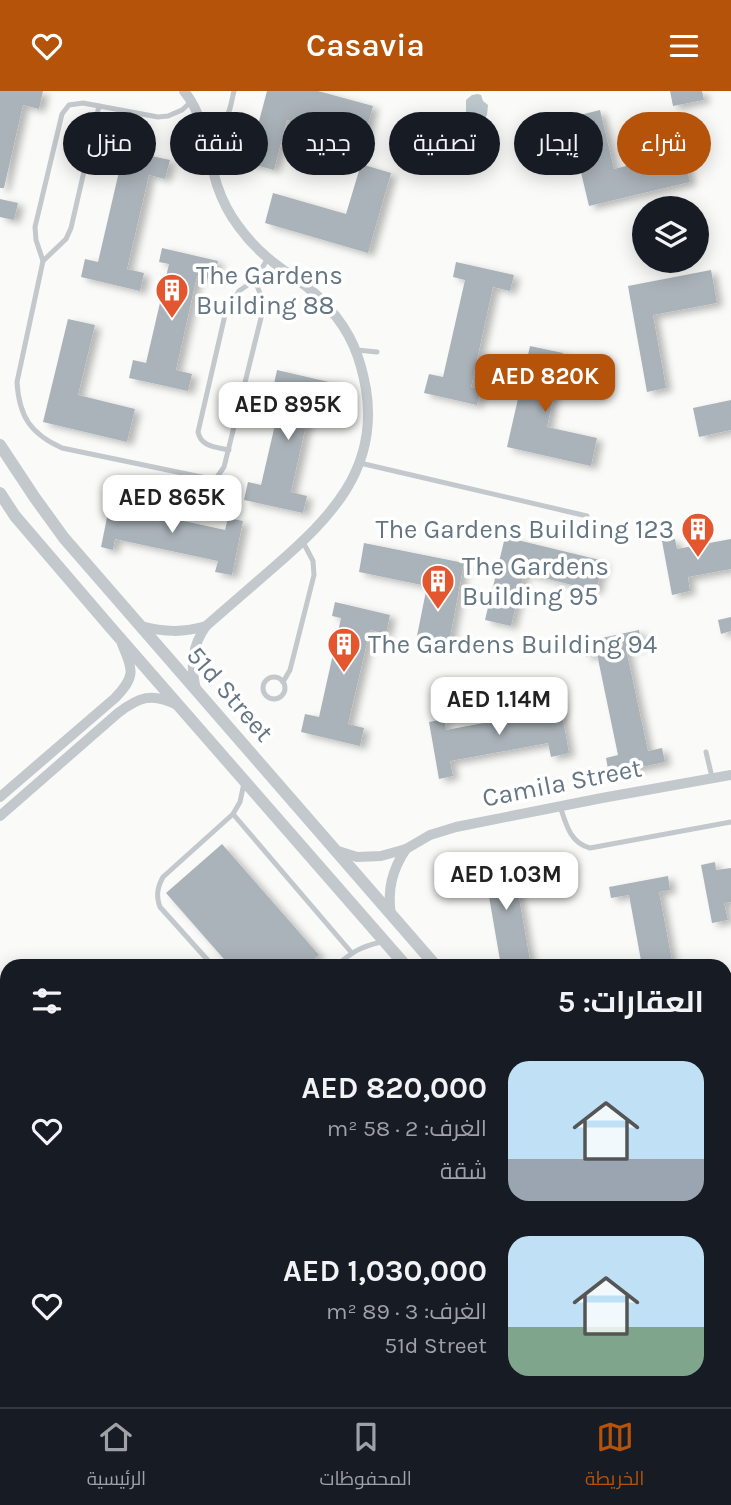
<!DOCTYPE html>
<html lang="ar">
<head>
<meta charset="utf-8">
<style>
  body { margin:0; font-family:Karla,Cairo,sans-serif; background:#20242c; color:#f1f3f6; direction:rtl; height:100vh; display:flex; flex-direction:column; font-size:26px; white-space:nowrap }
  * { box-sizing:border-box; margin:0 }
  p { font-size:23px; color:#9ea1a6 }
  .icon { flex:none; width:38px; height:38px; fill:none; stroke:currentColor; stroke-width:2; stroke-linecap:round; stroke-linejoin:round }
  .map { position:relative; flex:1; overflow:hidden; direction:ltr }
  .drawer { position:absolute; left:0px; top:868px; width:732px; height:448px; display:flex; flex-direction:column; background:#171b24; border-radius:21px 21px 0 0; box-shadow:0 4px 18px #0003; direction:rtl }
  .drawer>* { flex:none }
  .banner { position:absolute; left:21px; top:21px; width:690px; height:63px; direction:rtl; display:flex; gap:14px }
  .controls { position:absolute; left:632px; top:105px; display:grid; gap:14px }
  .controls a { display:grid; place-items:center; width:77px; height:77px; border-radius:50%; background:#171b24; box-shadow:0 4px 18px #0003; font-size:35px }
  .price { position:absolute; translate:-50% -60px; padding:0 16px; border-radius:14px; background:#fff; color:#222; font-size:23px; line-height:46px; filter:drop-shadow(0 2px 4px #0008) }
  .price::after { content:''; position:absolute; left:50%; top:42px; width:21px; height:16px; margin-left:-10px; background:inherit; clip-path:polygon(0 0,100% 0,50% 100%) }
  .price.current { background:#b45309; color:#fff }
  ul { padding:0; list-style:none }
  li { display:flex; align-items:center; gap:21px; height:175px; padding:0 28px }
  li span { display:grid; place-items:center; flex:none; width:196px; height:140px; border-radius:21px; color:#555 }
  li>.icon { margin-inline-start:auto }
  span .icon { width:84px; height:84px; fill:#fffc; stroke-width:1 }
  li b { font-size:30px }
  h2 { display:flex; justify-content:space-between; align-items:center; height:84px; padding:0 28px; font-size:30px }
  .chip { padding:0 24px; border-radius:32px; background:#171b24; box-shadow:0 4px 18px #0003; font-size:24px; line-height:63px }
  .chip.current { background:#b45309; color:#fff }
  header { display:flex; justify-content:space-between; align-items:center; height:91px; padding:0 28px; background:#b45309; color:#fff; font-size:32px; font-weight:600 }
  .dock { display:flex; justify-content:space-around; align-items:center; height:98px; border-top:2px solid #363941; background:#171b24; font-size:19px; color:#9ea1a6 }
  .dock a { display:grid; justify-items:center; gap:4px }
  .dock .current { color:#b45309 }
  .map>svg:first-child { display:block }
</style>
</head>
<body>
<header><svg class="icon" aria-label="menu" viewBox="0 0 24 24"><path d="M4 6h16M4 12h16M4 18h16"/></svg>Casavia<svg class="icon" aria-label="heart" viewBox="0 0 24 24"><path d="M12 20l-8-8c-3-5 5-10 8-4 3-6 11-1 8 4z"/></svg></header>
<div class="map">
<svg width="731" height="1316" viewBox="0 0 731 1316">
  <defs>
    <filter id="shadow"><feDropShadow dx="6" dy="3.5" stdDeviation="3.5" flood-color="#0004"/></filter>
  </defs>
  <rect width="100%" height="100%" fill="#fafaf8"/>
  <path fill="#bbc7cb" d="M478,3L481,4L483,10L488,14L487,24L482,31L483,39L478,43L461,44C449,35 461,31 466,24V9L472,4Z"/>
  <g fill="#aab3b9" filter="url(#shadow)">
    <path d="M0,0H43L39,18L23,14L4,97H0Z"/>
    <path d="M267,0H318L373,15L364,49L287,29L274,79L248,72Z"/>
    <path d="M670,0H702L704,9L673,15Z"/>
    <path d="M600,19L614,78L683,61L690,91L589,115L568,27Z"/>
    <path d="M114,57L170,69L165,88L149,84L127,178L144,182L140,200L81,186L85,168L98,171L121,72L111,70Z"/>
    <path d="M361,73L391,82L368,162L265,132L273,102L346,123Z"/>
    <path d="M0,108L18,112L14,129L0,126Z"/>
    <path d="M162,157L218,170L214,188L197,185L176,279L192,283L188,300L129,287L133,269L146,272L169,173L159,171Z"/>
    <path d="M456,171L514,184L510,200L493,196L471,296L481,298L477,314L424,302L429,283L443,286L465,189L453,186Z"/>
    <path d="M711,179L717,212L653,224L666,297L647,301L628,195Z"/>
    <path d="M68,228L95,234L78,304L135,318L127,351L43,331Z"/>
    <path d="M530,255L563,262L547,336L597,347L591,375L507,356Z"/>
    <path d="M277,279L333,292L329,310L312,307L291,401L307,405L303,422L244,409L248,391L261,394L284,295L274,293Z"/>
    <path d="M731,309V339L699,346L693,317Z"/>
    <path d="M112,402L127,405L124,417L225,439L228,427L243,430L232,484L215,481L218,470L115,448L113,459L101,456Z"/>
    <path d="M505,446L604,470L596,500L524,482L511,535L485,529Z"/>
    <path d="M675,448L677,458L731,448V478L688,486L690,500L672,504L662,450Z"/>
    <path d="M364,452L464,472L449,552L417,545L427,495L359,481Z"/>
    <path d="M335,511L390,524L386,543L370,539L348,633L364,637L360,655L301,641L305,623L319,626L341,527L332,525Z"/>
    <path d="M731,526V540L721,543L718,529Z"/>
    <path d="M639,539L642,555L626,558L648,660L662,657L665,671L609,683L606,667L618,664L597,563L586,566L583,551Z"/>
    <path d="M559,606L569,662L551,666L548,652L450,670L453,685L439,688L429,631L444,628L446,639L548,620L545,608Z"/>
    <path d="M222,753L319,864L306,875H230L166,802Z"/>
    <path d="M524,770L526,782L515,784L531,875H501L486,788L469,791L468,781Z"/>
    <path d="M715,771L716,779L731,777V811L724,812L728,829L712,832L701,774Z"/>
    <path d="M668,785L670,799L659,801L673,875H642L629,804L611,807L609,796Z"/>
  </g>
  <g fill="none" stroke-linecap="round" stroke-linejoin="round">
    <defs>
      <g id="secondary">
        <path d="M724,935L731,929"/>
        <path d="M724,989L731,983"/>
        <path d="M307,1316L315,1309"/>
        <path d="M372,1316L380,1309"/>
      </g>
    </defs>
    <use href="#secondary" stroke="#b3babf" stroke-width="16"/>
    <g stroke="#c3c8cc" stroke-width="5">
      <path d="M99,15L71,137L66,148L43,170L17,291C19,326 31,343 62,357L211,388L217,386L224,376L262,223V208L255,189"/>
      <path d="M202,32C232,26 227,29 234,0"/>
      <path d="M43,170L36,149L35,136L62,23L69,14L83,12L158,26L168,25L182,19L192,10"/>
      <path d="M357,259L377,261"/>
      <path d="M229,359C216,356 201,356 198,341L225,224L239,200L255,189L268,167"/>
      <path d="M360,372L587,425"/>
      <circle cx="274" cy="597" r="11"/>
      <path d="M283,591L290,579L314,484L313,470L303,451"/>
      <path d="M706,661L712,686"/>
      <path d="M560,715C566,733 570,752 590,757L731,731"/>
      <path d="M233,723L351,861"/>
      <path d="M213,875L160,816C156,805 157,797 163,786L233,723L240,711L244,692"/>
      <path d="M336,875C352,861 360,856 381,851"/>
      <path d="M0,939L7,947"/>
      <path d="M412,1316L425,1309"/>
    </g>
    <g stroke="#c3c8cc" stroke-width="10">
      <path d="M184,0C206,27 207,62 217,94C222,109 229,123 239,136C247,147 257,158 268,167C288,184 312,196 329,217C351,242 360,265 366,298C379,379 330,427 274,476C251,496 229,515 206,535C192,555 190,574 196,598"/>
      <path d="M141,535C164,541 183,542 206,535"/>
      <path d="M0,706L115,607C136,585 133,580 122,553"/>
      <path d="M0,725L118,622C139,606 152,601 177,614"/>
      <path d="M335,759L357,766L381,765L406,758L430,744L456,736L602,707L731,684"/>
      <path d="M391,824C387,799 392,779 406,758"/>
      <path d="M724,1031L731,1023"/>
      <path d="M503,1309L509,1316"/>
      <path d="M17,1316L26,1309"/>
      <path d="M255,1316L263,1309"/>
    </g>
    <g stroke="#c3c8cc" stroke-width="12">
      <path d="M0,354L35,407L64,447L436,875"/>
      <path d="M0,402L15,425L111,537L406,875"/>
    </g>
    <use href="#secondary" stroke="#fff" stroke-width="14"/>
    <defs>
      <g id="rail">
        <path d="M724,963L731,957"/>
        <path d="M724,978L731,972"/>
        <path d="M338,1316L346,1309"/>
        <path d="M355,1316L363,1309"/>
      </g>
    </defs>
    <use href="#rail" stroke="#a2aab0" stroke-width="6"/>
    <use href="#rail" stroke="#fff" stroke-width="3.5" stroke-dasharray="10" stroke-linecap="butt"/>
  </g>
  <defs>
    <symbol id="building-pin" viewBox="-11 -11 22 30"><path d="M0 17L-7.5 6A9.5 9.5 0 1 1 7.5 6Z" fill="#e4572e" stroke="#fff"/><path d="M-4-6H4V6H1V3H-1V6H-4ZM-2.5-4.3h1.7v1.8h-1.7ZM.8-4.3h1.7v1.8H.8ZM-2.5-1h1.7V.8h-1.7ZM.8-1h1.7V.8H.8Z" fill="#fff"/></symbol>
  </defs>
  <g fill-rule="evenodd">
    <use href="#building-pin" x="153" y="180" width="38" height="52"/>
    <use href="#building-pin" x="679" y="419" width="38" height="52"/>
    <use href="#building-pin" x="419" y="471" width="38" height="52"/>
    <use href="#building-pin" x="325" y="534" width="38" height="52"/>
  </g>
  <g text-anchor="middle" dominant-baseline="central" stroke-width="7" stroke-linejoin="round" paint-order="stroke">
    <g font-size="26" fill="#657683" stroke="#fff" text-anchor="start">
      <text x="196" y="184">The Gardens<tspan x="196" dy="30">Building 88</tspan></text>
      <text x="674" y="438" text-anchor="end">The Gardens Building 123</text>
      <text x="462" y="475">The Gardens<tspan x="462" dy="30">Building 95</tspan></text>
      <text x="368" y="553">The Gardens Building 94</text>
    </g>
    <g font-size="26" fill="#657683" stroke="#fff">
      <text transform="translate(230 603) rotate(49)">51d Street</text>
      <text transform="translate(562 692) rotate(-11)">Camila Street</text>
    </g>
  </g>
</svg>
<div class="controls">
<a><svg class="icon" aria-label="layers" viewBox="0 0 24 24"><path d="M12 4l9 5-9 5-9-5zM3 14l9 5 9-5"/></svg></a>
</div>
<b class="price current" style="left:545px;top:323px">AED 820K</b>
<b class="price" style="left:288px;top:351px">AED 895K</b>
<b class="price" style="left:172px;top:444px">AED 865K</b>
<b class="price" style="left:499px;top:646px">AED 1.14M</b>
<b class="price" style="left:506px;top:821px">AED 1.03M</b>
<div class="banner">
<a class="chip current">شراء</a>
<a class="chip">إيجار</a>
<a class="chip">تصفية</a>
<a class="chip">جديد</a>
<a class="chip">شقة</a>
<a class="chip">منزل</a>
</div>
<section class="drawer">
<h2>العقارات: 5<svg class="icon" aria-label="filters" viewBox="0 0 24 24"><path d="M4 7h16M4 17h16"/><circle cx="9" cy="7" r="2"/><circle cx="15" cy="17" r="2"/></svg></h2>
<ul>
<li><span style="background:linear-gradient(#bfe0f5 70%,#9aa5b1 0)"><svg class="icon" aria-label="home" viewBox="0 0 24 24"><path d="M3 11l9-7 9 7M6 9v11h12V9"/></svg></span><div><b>AED 820,000</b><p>الغرف: 2 · 58 m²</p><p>شقة</p></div><svg class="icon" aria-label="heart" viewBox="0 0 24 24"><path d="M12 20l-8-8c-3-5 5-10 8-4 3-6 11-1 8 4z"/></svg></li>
<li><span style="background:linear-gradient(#bfe0f5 65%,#7fa58c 0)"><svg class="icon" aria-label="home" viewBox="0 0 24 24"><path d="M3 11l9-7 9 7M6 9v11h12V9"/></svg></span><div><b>AED 1,030,000</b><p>الغرف: 3 · 89 m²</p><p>51d Street</p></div><svg class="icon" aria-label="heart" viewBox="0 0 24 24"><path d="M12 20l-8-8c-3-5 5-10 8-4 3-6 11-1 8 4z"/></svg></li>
</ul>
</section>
</div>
<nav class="dock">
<a class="current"><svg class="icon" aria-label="map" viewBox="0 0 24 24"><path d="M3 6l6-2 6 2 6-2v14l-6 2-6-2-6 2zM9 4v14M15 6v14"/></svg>الخريطة</a>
<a><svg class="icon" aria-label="saved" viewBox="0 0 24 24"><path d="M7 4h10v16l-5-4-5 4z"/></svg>المحفوظات</a>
<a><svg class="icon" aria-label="home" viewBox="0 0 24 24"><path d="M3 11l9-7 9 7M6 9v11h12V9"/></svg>الرئيسية</a>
</nav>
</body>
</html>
